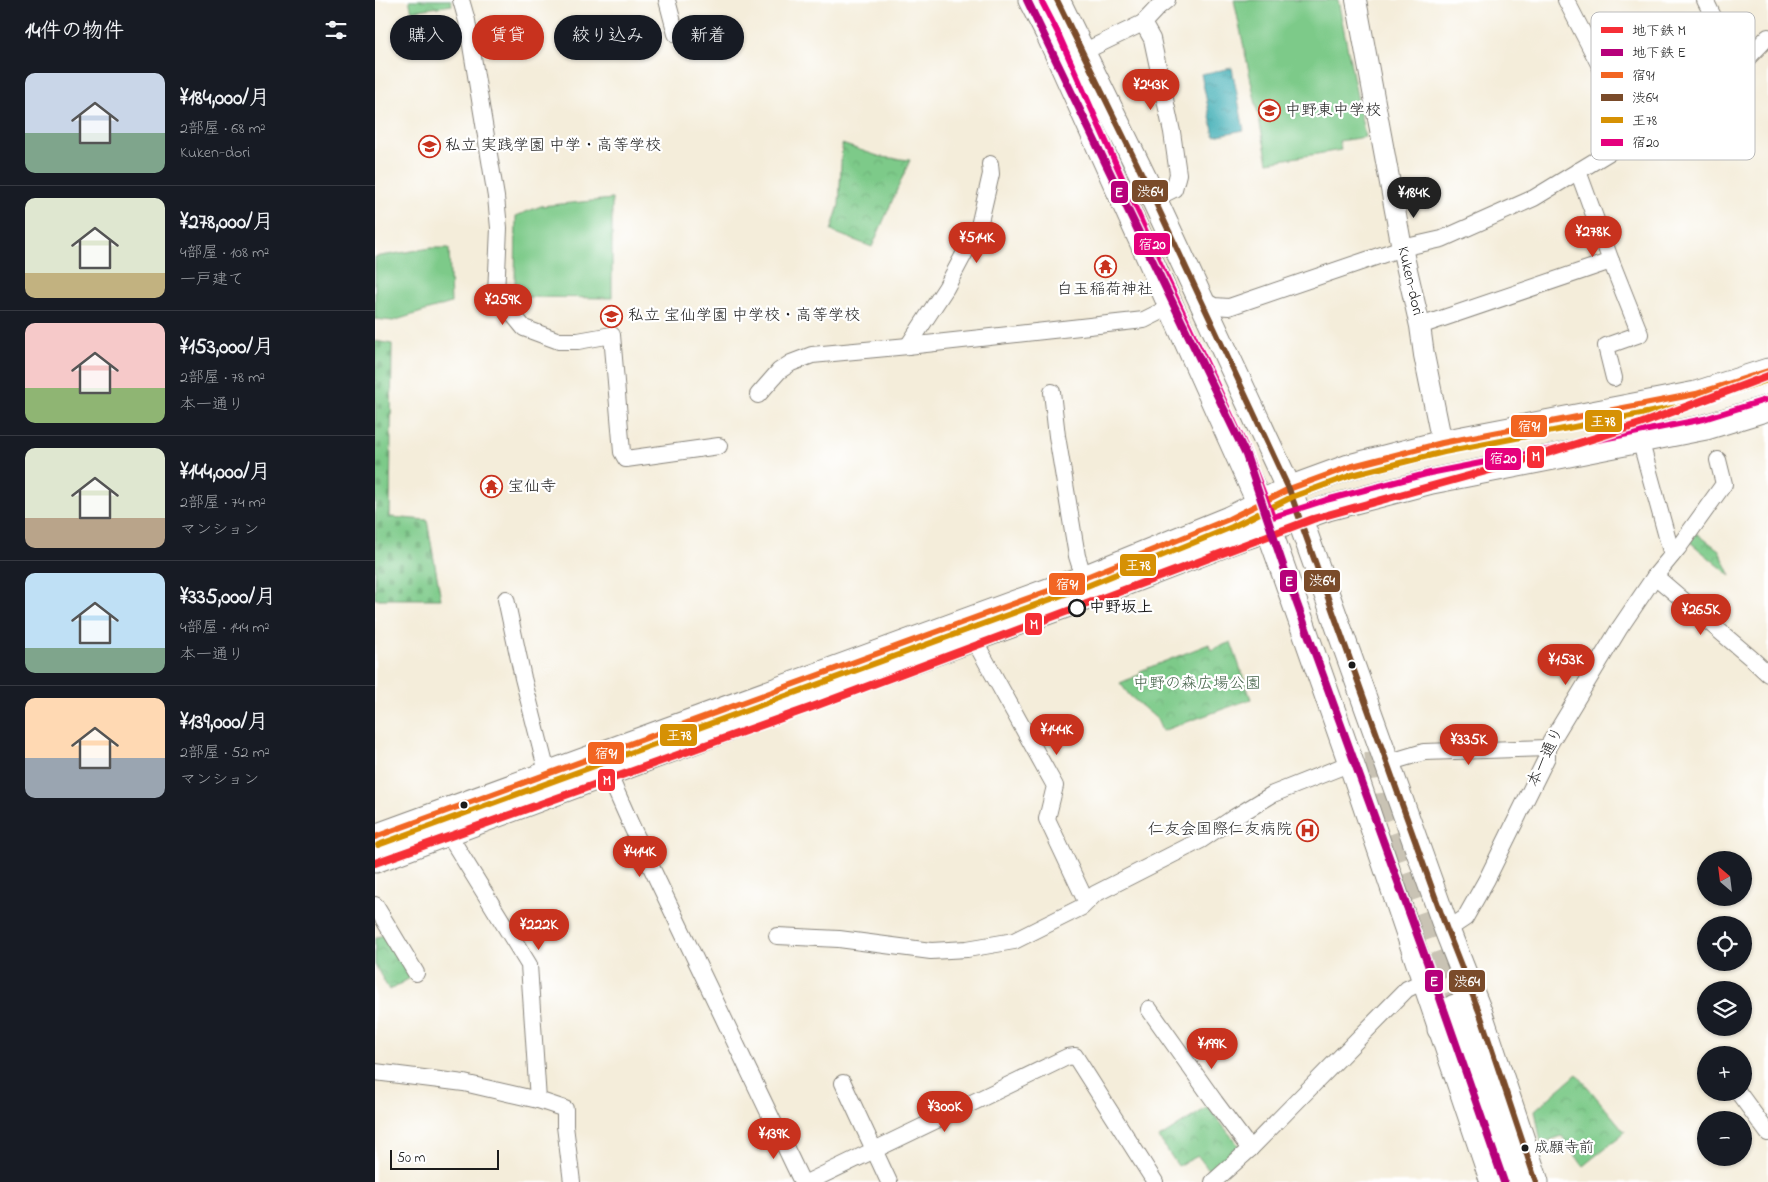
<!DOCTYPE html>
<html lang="ja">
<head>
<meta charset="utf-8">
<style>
  body { margin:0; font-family:"Indie Flower","Klee One",sans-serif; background:#20242c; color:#f1f3f6; height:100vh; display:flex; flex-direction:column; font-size:19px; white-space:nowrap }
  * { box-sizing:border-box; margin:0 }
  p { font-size:16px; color:#9ea1a6 }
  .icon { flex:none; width:28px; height:28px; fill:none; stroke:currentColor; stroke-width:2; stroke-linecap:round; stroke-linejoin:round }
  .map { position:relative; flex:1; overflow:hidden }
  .drawer { display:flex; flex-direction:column; background:#171b24; width:375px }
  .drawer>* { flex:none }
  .top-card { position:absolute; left:15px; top:15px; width:475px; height:45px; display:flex; gap:10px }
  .needle { width:32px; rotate:332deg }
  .tools { position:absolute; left:1322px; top:851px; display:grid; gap:10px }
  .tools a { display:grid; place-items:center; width:55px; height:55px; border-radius:50%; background:#171b24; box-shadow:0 1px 4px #0004; font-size:25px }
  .scale { position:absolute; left:15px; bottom:12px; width:109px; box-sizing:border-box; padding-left:5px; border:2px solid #1c1c1c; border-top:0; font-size:14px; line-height:18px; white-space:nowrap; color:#1c1c1c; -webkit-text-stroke:4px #fff; paint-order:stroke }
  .price { position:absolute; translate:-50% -42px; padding:0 11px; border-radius:18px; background:#c8321e; color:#fff; font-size:16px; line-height:32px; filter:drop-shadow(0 1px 2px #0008) }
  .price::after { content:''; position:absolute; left:50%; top:30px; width:15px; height:11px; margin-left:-8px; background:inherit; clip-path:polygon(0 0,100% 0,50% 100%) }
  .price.on { background:#222; color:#fff }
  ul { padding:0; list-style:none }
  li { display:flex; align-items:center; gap:15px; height:125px; padding:0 25px }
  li+li { border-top:1px solid #363941 }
  li span { display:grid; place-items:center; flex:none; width:140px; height:100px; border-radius:10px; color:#555 }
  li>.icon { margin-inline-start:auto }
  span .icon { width:60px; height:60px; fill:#fffc; stroke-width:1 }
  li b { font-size:21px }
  h2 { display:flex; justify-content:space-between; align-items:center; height:60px; padding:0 25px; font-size:21px }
  .pill { padding:0 18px; border-radius:22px; background:#171b24; box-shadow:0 1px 4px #0004; font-size:18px; line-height:45px }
  .pill.on { background:#c8321e; color:#fff }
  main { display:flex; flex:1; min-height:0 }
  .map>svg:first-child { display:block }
</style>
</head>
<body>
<main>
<section class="drawer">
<h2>14件の物件<svg class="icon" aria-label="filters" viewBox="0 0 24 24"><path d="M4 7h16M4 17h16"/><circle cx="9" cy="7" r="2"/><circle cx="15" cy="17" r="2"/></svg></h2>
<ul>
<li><span style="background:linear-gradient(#c9d6e8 60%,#7fa58c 0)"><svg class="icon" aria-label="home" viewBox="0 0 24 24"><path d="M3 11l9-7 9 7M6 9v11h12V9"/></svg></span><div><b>¥184,000/月</b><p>2部屋 · 68 m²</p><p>Kuken-dori</p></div></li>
<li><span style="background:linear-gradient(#dfe7d0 75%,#c2b280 0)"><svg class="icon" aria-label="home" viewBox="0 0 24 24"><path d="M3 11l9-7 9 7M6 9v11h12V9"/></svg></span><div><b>¥278,000/月</b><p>4部屋 · 108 m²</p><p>一戸建て</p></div></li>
<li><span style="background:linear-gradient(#f6c9c9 65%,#8fb573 0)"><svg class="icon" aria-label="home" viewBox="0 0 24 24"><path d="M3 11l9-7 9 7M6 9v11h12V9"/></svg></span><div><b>¥153,000/月</b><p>2部屋 · 78 m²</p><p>本一通り</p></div></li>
<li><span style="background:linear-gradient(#dfe7d0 70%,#b9a48a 0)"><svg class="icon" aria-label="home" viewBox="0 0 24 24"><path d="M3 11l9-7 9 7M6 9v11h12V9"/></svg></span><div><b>¥144,000/月</b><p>2部屋 · 74 m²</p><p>マンション</p></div></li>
<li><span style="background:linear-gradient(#bfe0f5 75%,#7fa58c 0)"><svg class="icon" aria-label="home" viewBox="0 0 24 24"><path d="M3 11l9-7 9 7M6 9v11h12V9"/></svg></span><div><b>¥335,000/月</b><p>4部屋 · 144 m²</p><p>本一通り</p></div></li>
<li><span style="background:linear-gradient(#ffd9b3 60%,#9aa5b1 0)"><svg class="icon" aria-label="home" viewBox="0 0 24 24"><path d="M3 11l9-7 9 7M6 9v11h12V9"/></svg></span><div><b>¥139,000/月</b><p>2部屋 · 52 m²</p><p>マンション</p></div></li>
</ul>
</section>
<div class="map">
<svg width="1393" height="1182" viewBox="0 0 1393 1182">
  <defs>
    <pattern id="cemetery-stones" width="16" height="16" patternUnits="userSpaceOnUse" patternTransform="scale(1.25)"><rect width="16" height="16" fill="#7dca89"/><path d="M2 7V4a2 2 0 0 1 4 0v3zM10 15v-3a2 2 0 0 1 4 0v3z" fill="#6bad76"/></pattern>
    <pattern id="park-crowns" width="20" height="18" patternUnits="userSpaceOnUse" patternTransform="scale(1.25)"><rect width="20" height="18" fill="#7dca89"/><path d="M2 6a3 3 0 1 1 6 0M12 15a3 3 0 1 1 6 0" fill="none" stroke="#6bad76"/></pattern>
    <pattern id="water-ripples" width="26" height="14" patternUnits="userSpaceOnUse" patternTransform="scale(1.25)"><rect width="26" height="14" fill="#3aacb3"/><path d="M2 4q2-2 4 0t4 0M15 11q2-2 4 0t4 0" fill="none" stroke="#308b91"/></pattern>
  </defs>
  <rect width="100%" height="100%" fill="#fff"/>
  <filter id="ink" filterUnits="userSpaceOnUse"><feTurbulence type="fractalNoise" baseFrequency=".02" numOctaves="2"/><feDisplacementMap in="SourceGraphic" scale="10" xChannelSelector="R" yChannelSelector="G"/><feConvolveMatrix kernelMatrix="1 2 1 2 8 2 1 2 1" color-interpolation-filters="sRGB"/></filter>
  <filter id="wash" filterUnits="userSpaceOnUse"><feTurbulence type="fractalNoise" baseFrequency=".0096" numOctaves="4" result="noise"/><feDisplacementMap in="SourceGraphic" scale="20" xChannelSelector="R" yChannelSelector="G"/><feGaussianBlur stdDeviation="1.12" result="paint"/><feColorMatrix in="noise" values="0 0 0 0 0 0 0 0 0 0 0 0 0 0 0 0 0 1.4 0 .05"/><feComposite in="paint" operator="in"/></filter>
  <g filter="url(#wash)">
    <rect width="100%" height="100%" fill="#f4edda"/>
    <path fill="url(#cemetery-stones)" stroke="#4c7352" d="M0,341L17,344L15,517L52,520L66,599H0Z"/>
    <g fill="url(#park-crowns)" stroke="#4c7352">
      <path d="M34,0H76L77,5L37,11Z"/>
      <path d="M467,144L506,157L535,160L497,247L456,231L464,205Z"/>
      <path d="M1321,533L1344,550L1356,576L1315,542Z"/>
      <path d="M856,642L876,699L787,731L782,719L755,696L745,683L766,674L765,671L834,644L836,650Z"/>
      <path d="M12,932L37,977L14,990L0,965V939Z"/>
      <path d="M1202,1074L1250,1132L1208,1166L1187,1136L1166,1143L1160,1110Z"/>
      <path d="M833,1107L864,1146L863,1150L837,1174L823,1156L803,1166L784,1138Z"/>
    </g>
    <g fill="#7dca89" stroke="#4c7352">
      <path d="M859,0H963L990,137L964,141L966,150L893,162Z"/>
      <path d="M237,199V298L150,297L140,283L141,216L166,206Z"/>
      <path d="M56,248H74L76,303L18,321L0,319V257Z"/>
    </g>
    <path fill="url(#water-ripples)" stroke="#2b6468" d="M857,68L869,130L839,136L826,74Z"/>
  </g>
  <g filter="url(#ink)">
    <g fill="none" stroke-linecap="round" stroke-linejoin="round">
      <path stroke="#c9c3b4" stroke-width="28" stroke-dasharray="28 14" stroke-linecap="butt" d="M1003,751L1010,806L1087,1025"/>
      <defs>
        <g id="minor">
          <path d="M86,0L92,21L121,197L124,228L121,294L149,328L184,341H203L237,335L247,452L251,459L344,446"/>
          <path d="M292,0L301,34"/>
          <path d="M1191,0L1261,136"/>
          <path d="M1330,0L1357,55L1364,67"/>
          <path d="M768,23L777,39L797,132L803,174L799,189L779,199"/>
          <path d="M708,52L768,23L783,7L792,0"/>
          <path d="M1203,171L1236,261L1265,334L1231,346L1239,378"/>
          <path d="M826,299L839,306L854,307L1027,248L1067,239L1159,198L1261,136L1294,124L1335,104L1364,67L1393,37"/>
          <path d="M1045,326L1236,261"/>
          <path d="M533,346L571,288L604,226L616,174L615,164"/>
          <path d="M677,392L682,436L702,556L709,578"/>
          <path d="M383,395L404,371L416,363L437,355L533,346L769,320L795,307"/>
          <path d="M1256,407L1297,555"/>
          <path d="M1280,576L1376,658L1393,674"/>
          <path d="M131,599L148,678L175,784"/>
          <path d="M598,638L680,786L672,819L708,895L714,899"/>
          <path d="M1012,763L1049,752L1172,748"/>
          <path d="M233,773L257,827L427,1182"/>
          <path d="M72,832L154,965L163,1100"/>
          <path d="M0,905L41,973"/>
          <path d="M1072,930L1090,918L1112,879L1172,757V748L1244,629L1280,576L1303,548L1349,484L1343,460"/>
          <path d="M402,936L464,939L556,951L592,949L639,941L707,907L720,894L826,840L860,817L898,794L976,763"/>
          <path d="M774,1009L840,1102L875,1149"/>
          <path d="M0,1072L89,1083L163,1100L190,1109V1126L197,1182"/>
          <path d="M468,1083L514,1182"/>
          <path d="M1363,1092L1393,1133"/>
          <path d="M433,1182L692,1057L700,1056L780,1182"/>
          <path d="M838,1182L875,1149L1032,989L1049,981"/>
        </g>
        <path id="tertiary" d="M981,0L1027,248L1045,326L1049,355L1067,443"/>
        <g id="primary">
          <path d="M656,0L674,35L885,504L976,763L1118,1182"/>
          <path d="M682,0L779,199L914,489L1072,930L1105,1014L1161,1182"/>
          <path d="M0,837L709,578L854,519L914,489L974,467L1067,443L1321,394L1393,371"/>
          <path d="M0,860L405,709L724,593L861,540L953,508L1057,481L1331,427L1393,408"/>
          <path d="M1065,1029C1074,1006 1081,999 1105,1014"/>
        </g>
        <path id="motorway" d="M1087,1025L1143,1182"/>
      </defs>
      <use href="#minor" stroke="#88847b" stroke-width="18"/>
      <use href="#tertiary" stroke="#88847b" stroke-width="22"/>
      <use href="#primary" stroke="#88847b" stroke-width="27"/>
      <use href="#motorway" stroke="#88847b" stroke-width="29"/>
      <use href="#minor" stroke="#fff" stroke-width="16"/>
      <use href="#tertiary" stroke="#fff" stroke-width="20"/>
      <use href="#primary" stroke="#fff" stroke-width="25"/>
      <use href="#motorway" stroke="#fff" stroke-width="28"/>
      <defs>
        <path id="bus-1" d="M0,837L709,578L854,519L914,489L974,467L1067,443L1321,394L1393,371"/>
        <path id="bus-2" d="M682,0L779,199L914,489L1072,930L1105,1014L1161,1182"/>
        <path id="bus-3" d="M3,845L712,586L857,527L917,497L977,475L1069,452L1323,403L1393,380"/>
        <path id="bus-4" d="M666,0L682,31L788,270L868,441L898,517L951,500L1055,473L1329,419L1390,400"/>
      </defs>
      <use href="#bus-1" stroke="#fff" stroke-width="10"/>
      <use href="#bus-2" stroke="#fff" stroke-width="10"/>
      <use href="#bus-3" stroke="#fff" stroke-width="10"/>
      <use href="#bus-4" stroke="#fff" stroke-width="10"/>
      <use href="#bus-1" stroke="#f26522" stroke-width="6"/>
      <use href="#bus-2" stroke="#7a4b2a" stroke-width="6"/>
      <use href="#bus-3" stroke="#d69104" stroke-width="6"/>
      <use href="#bus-4" stroke="#e5007d" stroke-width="6"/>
      <defs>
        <path id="metro-1" d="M0,863L440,706L938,519L1140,463L1265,424L1393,376"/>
        <path id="metro-2" d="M652,0L871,455L909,568L1059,981L1129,1182"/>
      </defs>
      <use href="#metro-1" stroke="#fff" stroke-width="11"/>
      <use href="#metro-2" stroke="#fff" stroke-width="11"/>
      <use href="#metro-1" stroke="#f62e36" stroke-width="8"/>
      <use href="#metro-2" stroke="#b6007a" stroke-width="8"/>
    </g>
  </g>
  <defs>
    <symbol id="school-ring" viewBox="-11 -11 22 22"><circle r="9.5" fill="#fff" stroke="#c8321e" stroke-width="1.5"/><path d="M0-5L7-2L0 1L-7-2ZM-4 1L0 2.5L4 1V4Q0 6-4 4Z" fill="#c8321e"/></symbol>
    <symbol id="temple-ring" viewBox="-11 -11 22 22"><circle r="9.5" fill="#fff" stroke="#c8321e" stroke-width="1.5"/><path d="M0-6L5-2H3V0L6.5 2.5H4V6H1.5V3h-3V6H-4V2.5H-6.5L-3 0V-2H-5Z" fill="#c8321e"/></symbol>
    <symbol id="hospital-ring" viewBox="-11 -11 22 22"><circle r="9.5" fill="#fff" stroke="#c8321e" stroke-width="1.5"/><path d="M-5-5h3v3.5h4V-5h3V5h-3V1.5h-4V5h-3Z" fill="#c8321e"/></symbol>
  </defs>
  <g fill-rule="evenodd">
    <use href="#school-ring" x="882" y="98" width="25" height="25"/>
    <use href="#school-ring" x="42" y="134" width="25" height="25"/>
    <use href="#temple-ring" x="718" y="254" width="25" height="25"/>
    <use href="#school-ring" x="224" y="304" width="25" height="25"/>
    <use href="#temple-ring" x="104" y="474" width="25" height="25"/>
    <use href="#hospital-ring" x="920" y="818" width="25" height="25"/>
  </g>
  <circle fill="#fff" stroke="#1c1c1c" stroke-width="2.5" cx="702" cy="608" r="8"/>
  <g fill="#1c1c1c" stroke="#fff" stroke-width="2">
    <circle cx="977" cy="665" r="4.5"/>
    <circle cx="89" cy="805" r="4.5"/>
    <circle cx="1150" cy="1148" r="4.5"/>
  </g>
  <g text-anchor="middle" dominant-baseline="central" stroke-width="4.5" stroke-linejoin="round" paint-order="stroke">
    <g font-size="15" fill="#1c1c1c" stroke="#fff" text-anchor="start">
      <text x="1159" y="1148">成願寺前</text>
    </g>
    <g font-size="16" fill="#1c1c1c" stroke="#fff" text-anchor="start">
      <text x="910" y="111">中野東中学校</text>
      <text x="70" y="146">私立 実践学園 中学・高等学校</text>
      <text x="730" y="290" text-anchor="middle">白玉稲荷神社</text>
      <text x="253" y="316">私立 宝仙学園 中学校・高等学校</text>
      <text x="133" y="487">宝仙寺</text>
      <text x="917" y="830" text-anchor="end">仁友会国際仁友病院</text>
    </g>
    <g font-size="16" fill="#1c1c1c" stroke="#fff">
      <text transform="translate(1035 281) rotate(77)">Kuken-dori</text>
      <text transform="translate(1171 757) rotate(-65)">本一通り</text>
    </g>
    <g font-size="16" font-weight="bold" fill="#1c1c1c" stroke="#fff" text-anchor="start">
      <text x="714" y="608">中野坂上</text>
    </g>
    <g font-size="16" fill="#436248" stroke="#fff">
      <text x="822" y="684">中野の森広場公園</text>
    </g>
  </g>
  <rect x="1216" y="12" width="164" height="148" rx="8" fill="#fff" stroke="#bbb" stroke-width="1"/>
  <rect x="1226" y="27" width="22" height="6" fill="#f62e36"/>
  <rect x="1226" y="49" width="22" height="7" fill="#b6007a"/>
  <rect x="1226" y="72" width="22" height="6" fill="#f26522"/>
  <rect x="1226" y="94" width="22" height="7" fill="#7a4b2a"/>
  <rect x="1226" y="117" width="22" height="6" fill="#d69104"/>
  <rect x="1226" y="139" width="22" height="7" fill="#e5007d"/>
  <g font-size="14" fill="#1c1c1c">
    <text x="1257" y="35">地下鉄 M</text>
    <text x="1257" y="57">地下鉄 E</text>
    <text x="1257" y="80">宿91</text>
    <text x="1257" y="102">渋64</text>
    <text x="1257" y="125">王78</text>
    <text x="1257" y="147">宿20</text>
  </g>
  <g stroke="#fff" stroke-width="2">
    <rect x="756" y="179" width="38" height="24" rx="5" fill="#7a4b2a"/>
    <rect x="735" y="180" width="19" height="24" rx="5" fill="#b6007a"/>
    <rect x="758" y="232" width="38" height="24" rx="5" fill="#e5007d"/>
    <rect x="1209" y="409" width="39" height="24" rx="5" fill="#d69104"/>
    <rect x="1135" y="414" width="38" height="24" rx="5" fill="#f26522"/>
    <rect x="1151" y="445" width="19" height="24" rx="5" fill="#f62e36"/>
    <rect x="1109" y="447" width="38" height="24" rx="5" fill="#e5007d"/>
    <rect x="744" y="553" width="38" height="24" rx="5" fill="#d69104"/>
    <rect x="928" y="569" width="38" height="24" rx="5" fill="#7a4b2a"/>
    <rect x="904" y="569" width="19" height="24" rx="5" fill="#b6007a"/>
    <rect x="673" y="572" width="38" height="24" rx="5" fill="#f26522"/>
    <rect x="649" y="612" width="19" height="24" rx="5" fill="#f62e36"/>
    <rect x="284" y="723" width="39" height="24" rx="5" fill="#d69104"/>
    <rect x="212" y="741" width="38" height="24" rx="5" fill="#f26522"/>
    <rect x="222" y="768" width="19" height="24" rx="5" fill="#f62e36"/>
    <rect x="1073" y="969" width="38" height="24" rx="5" fill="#7a4b2a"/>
    <rect x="1049" y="969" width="20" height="24" rx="5" fill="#b6007a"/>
  </g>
  <g font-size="14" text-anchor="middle" font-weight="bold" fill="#fff">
    <text x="775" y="196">渋64</text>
    <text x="744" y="197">E</text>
    <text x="777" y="249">宿20</text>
    <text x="1228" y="426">王78</text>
    <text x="1154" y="431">宿91</text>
    <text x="1161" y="461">M</text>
    <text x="1128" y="463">宿20</text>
    <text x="763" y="570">王78</text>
    <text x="947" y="585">渋64</text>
    <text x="914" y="586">E</text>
    <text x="692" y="589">宿91</text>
    <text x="659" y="629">M</text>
    <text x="304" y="740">王78</text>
    <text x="231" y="758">宿91</text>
    <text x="232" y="785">M</text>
    <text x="1092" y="986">渋64</text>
    <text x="1059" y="986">E</text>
  </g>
</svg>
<div class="tools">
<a><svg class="needle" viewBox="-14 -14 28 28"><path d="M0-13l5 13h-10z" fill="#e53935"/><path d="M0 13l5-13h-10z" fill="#9ea1a6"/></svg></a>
<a><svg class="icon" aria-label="locate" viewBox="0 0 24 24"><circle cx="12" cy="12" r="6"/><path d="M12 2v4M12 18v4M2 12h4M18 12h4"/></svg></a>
<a><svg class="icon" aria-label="layers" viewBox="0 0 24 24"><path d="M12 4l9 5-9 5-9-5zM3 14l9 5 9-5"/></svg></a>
<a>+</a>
<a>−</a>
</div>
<div class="scale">50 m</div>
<b class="price" style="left:776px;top:111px">¥243K</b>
<b class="price on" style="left:1039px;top:219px">¥184K</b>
<b class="price" style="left:1218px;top:258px">¥278K</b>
<b class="price" style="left:602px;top:264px">¥514K</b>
<b class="price" style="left:128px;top:326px">¥259K</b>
<b class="price" style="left:1326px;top:636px">¥265K</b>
<b class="price" style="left:1191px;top:686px">¥153K</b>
<b class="price" style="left:682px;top:756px">¥144K</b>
<b class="price" style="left:1094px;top:766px">¥335K</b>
<b class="price" style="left:265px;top:878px">¥414K</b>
<b class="price" style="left:164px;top:951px">¥222K</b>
<b class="price" style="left:837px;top:1070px">¥199K</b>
<b class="price" style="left:570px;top:1133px">¥300K</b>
<b class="price" style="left:399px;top:1160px">¥139K</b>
<div class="top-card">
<a class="pill">購入</a>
<a class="pill on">賃貸</a>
<a class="pill">絞り込み</a>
<a class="pill">新着</a>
</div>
</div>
</main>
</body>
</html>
